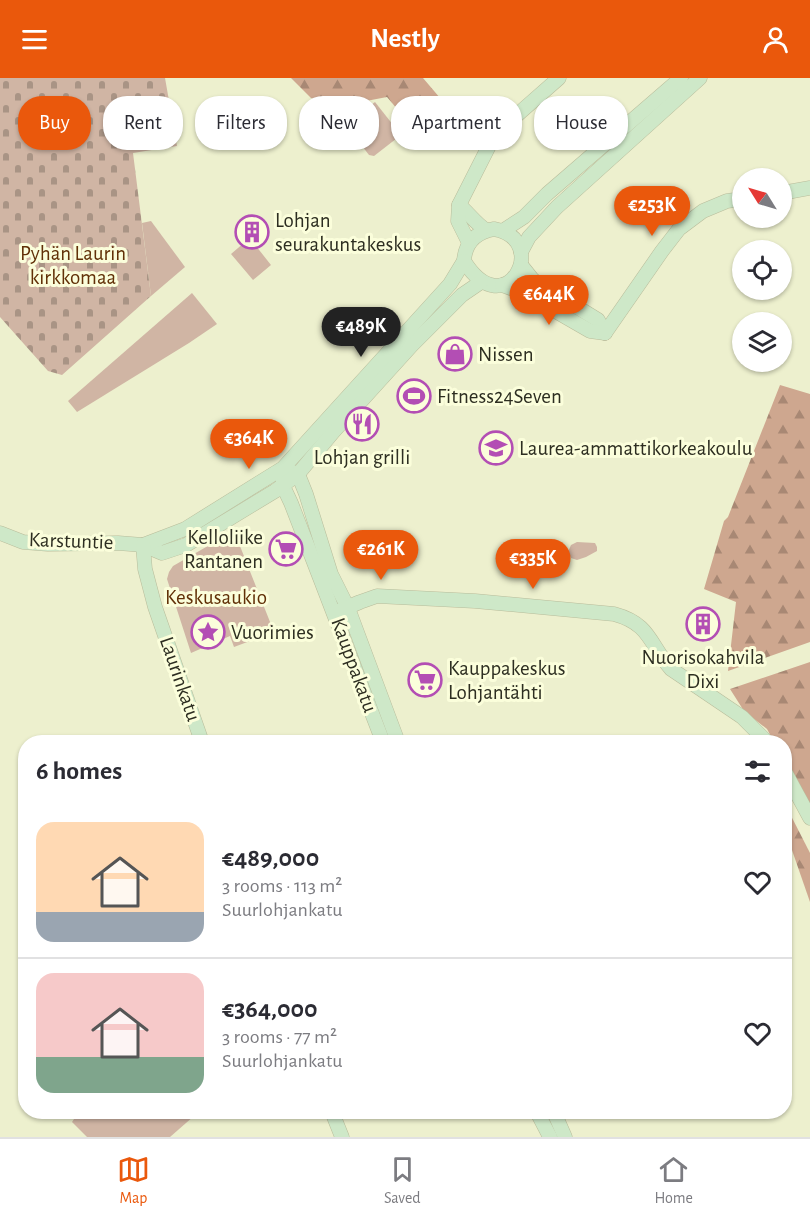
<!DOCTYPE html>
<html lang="en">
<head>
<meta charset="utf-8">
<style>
  body { margin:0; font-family:"Alegreya Sans",sans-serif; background:#f7f7f7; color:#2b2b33; height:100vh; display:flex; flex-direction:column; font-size:22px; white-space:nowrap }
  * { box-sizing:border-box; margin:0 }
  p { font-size:20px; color:#7c7c81 }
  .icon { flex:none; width:33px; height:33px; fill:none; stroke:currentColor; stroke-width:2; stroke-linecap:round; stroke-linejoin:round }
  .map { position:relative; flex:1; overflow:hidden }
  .drawer { position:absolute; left:18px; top:657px; width:774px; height:384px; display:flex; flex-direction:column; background:#fff; border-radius:24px; box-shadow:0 2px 4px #0004 }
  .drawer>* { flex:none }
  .hud { position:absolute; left:18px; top:18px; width:774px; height:54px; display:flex; gap:12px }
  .needle { width:39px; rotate:307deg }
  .fabs { position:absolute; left:732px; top:90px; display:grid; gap:12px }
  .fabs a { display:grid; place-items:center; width:60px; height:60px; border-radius:50%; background:#fff; box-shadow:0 2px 4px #0004; font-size:30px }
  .price { position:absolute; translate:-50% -51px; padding:0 14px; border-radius:21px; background:#ea580c; color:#fff; font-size:20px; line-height:39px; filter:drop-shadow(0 2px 3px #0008) }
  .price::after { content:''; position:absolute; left:50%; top:36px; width:18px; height:14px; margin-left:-9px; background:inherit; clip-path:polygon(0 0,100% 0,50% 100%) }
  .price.on { background:#222; color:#fff }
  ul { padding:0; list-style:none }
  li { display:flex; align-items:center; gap:18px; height:150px; padding:0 18px }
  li+li { border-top:2px solid #e1e1e2 }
  li span { display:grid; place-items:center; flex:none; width:168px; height:120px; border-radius:18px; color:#555 }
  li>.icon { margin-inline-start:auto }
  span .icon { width:72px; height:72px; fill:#fffc; stroke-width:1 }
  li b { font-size:26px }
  h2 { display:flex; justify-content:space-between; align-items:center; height:72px; padding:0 18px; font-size:26px }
  .tag { padding:0 21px; border-radius:24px; background:#fff; box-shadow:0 2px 4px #0004; font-size:21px; line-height:54px }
  .tag.on { background:#ea580c; color:#fff }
  header { display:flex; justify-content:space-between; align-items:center; height:78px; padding:0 18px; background:#ea580c; color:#fff; font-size:27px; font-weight:700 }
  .menu { display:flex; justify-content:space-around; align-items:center; height:84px; border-top:2px solid #e1e1e2; background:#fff; font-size:16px; color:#7c7c81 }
  .menu a { display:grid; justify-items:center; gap:3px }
  .menu .on { color:#ea580c }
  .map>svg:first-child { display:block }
</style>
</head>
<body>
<header><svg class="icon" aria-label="menu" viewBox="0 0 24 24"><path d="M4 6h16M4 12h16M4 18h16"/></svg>Nestly<svg class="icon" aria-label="person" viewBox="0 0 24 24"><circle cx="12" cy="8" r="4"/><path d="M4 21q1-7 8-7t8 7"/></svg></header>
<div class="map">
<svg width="810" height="1059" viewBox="0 0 810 1059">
  <defs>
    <pattern id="forest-firs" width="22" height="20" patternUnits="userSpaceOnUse" patternTransform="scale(1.5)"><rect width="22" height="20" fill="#cea78f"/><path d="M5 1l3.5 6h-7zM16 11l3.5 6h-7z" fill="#a88874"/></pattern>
    <pattern id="cemetery-stones" width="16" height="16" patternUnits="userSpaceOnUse" patternTransform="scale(1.5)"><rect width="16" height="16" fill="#d0b5a4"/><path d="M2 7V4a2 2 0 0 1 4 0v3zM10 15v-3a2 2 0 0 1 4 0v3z" fill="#a99485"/></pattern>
  </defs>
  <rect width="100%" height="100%" fill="#edf0ce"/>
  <g fill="#d0b5a4">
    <path d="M375,24L401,57L374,78L369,77L346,47Z"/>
    <path d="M151,143L185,189L151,218L142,145Z"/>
    <path d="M252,158L254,161L252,163L271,187L253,202L231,176Z"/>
    <path d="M192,215L217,246L189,265L77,334L68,323Z"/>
    <path d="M234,453L274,554L234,569L230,558L191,575L167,501L169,494L173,488Z"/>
    <path d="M577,464L595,465L597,469V473L586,479L577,482L571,480L568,474L571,467Z"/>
    <path d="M79,1034H191L194,1038L170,1059H87L72,1044Z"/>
  </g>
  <g fill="url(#forest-firs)">
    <path d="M291,0H423L452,34L420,58L387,19L340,28L311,20Z"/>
    <path d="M780,307L810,316V564L728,593L736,524L704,511L724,443L728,439Z"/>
    <path d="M810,584V728L785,683L784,664H774L767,651L744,633L730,611Z"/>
    <path d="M785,726L810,775V824L785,752Z"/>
  </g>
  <path fill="url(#cemetery-stones)" d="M0,0H165L177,68L133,75L151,218L62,297L48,293L0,239Z"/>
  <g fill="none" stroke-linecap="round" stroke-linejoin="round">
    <defs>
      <g id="secondary">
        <path d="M782,115L810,110"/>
        <path d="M459,127C469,135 475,145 486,152"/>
        <path d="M494,151C552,161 506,250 464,183C465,165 476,154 494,151Z"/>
        <path d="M504,152L524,139L547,116L681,0"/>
        <path d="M469,165L458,143L459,127L492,62L509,44L559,0"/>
        <path d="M521,174L529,159L557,129L700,0"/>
        <path d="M521,187L533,202L598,242L605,255"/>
        <path d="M502,207L524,215L590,253L605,255"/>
        <path d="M605,255L662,173L679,151L703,133L727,123L742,121"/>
        <path d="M290,393L298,396L306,416L331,496L348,530L398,664"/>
        <path d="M283,401V408L291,425L320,500L383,664"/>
        <path d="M0,455L23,464L48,466L118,465L143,467L162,475L186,467L275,413L298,396L334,353L412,267L462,217L481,204"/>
        <path d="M143,467L185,451L283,390L450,206L464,183"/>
        <path d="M143,467L145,491L155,529L202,664"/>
        <path d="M334,535L360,524L377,518L475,523L614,536C651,546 649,566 671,591L742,639L767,664"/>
        <path d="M784,692L810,740"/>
        <path d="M332,1034L342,1059"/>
        <path d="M537,1034L550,1059"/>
        <path d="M554,1034L565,1059"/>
      </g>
    </defs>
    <use href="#secondary" stroke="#b9bc9b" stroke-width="15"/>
    <use href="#secondary" stroke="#cee8c8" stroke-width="14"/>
  </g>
  <defs>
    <symbol id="building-ring" viewBox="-11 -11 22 22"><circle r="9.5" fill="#fbfedb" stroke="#b34eb4" stroke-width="1.5"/><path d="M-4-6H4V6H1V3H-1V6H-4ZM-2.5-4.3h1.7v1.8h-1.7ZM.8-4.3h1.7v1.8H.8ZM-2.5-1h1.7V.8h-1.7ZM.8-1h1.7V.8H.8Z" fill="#b34eb4"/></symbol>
    <symbol id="shop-ring" viewBox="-11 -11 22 22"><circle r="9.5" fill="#fbfedb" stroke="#b34eb4" stroke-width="1.5"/><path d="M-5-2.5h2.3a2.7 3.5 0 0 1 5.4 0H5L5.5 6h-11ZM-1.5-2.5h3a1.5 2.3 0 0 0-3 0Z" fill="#b34eb4"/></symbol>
    <symbol id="stadium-ring" viewBox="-11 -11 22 22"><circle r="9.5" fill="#fbfedb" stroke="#b34eb4" stroke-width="1.5"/><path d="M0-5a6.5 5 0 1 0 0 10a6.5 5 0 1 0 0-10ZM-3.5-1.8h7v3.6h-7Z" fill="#b34eb4"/></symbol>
    <symbol id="restaurant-ring" viewBox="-11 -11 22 22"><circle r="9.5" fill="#fbfedb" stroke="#b34eb4" stroke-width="1.5"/><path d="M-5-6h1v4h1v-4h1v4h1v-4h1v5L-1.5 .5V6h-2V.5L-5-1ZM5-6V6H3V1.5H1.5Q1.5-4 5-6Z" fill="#b34eb4"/></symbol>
    <symbol id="university-ring" viewBox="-11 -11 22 22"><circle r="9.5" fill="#fbfedb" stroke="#b34eb4" stroke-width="1.5"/><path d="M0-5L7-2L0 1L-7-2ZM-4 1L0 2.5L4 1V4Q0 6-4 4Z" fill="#b34eb4"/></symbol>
    <symbol id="supermarket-ring" viewBox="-11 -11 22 22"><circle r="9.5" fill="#fbfedb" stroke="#b34eb4" stroke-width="1.5"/><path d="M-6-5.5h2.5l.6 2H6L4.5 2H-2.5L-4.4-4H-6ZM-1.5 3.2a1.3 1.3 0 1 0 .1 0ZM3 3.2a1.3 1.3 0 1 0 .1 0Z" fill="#b34eb4"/></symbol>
    <symbol id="sight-ring" viewBox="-11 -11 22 22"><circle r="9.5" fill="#fbfedb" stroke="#b34eb4" stroke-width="1.5"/><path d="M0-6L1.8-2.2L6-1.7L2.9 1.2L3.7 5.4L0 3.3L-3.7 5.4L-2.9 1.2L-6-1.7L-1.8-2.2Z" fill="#b34eb4"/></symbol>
  </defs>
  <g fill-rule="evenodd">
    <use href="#building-ring" x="233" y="135" width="38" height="38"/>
    <use href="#shop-ring" x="436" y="257" width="38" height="38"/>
    <use href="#stadium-ring" x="395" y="299" width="38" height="38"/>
    <use href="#restaurant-ring" x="343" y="327" width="38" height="38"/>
    <use href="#university-ring" x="477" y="351" width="38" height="38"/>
    <use href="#supermarket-ring" x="267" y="452" width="38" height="38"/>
    <use href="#building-ring" x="684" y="527" width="38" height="38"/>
    <use href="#sight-ring" x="189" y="535" width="38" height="38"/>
    <use href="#supermarket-ring" x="406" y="583" width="38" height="38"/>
  </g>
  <g text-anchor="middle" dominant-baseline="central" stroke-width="6" stroke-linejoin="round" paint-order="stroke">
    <g font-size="21" fill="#2d2e21" stroke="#fbfedb" text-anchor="start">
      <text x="275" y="142">Lohjan<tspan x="275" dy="24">seurakuntakeskus</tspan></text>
      <text x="478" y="276">Nissen</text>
      <text x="437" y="318">Fitness24Seven</text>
      <text x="519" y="370">Laurea-ammattikorkeakoulu</text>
      <text x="362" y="379" text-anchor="middle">Lohjan grilli</text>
      <text x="263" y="459" text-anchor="end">Kelloliike<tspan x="263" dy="24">Rantanen</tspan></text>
      <text x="231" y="554">Vuorimies</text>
      <text x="703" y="579" text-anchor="middle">Nuorisokahvila<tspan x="703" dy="24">Dixi</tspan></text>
      <text x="448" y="590">Kauppakeskus<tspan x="448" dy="24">Lohjantähti</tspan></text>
    </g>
    <g font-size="21" fill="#613007" stroke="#fbfedb">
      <text x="73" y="175">Pyhän Laurin<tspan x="73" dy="24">kirkkomaa</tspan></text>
      <text x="216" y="519">Keskusaukio</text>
    </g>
    <g font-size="21" fill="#2d2e21" stroke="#fbfedb">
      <text transform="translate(71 463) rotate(2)">Karstuntie</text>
      <text transform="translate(354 587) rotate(70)">Kauppakatu</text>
      <text transform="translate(180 601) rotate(71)">Laurinkatu</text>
    </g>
  </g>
</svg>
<div class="fabs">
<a><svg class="needle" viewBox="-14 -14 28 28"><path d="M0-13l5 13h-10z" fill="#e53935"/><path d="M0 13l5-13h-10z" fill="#7c7c81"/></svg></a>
<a><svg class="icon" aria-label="locate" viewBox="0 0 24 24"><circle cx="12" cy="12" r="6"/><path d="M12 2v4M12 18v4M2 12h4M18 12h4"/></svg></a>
<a><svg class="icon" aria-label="layers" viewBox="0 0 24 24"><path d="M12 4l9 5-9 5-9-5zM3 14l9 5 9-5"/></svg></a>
</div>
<b class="price" style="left:652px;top:159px">€253K</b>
<b class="price" style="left:549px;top:248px">€644K</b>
<b class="price on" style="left:361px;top:280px">€489K</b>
<b class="price" style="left:249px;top:392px">€364K</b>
<b class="price" style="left:381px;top:503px">€261K</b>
<b class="price" style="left:533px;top:512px">€335K</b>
<div class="hud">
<a class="tag on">Buy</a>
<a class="tag">Rent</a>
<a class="tag">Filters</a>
<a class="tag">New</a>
<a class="tag">Apartment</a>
<a class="tag">House</a>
</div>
<section class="drawer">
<h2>6 homes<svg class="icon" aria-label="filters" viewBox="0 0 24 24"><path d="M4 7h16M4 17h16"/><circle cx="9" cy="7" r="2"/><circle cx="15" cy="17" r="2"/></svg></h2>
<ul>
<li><span style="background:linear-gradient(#ffd9b3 75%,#9aa5b1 0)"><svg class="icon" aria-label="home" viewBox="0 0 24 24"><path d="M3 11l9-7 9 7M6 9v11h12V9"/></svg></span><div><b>€489,000</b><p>3 rooms · 113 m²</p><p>Suurlohjankatu</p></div><svg class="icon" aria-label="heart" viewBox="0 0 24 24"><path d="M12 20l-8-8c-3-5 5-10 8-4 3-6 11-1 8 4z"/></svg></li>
<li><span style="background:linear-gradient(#f6c9c9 70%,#7fa58c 0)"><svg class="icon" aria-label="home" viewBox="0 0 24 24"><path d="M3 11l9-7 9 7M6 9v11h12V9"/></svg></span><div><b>€364,000</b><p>3 rooms · 77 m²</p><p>Suurlohjankatu</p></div><svg class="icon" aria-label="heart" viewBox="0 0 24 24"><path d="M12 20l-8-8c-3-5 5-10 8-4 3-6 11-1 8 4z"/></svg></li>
</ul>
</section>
</div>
<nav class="menu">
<a class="on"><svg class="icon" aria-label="map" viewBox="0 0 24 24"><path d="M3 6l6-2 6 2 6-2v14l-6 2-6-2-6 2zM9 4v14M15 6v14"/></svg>Map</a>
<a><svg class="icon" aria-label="saved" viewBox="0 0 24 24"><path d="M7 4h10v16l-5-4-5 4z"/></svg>Saved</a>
<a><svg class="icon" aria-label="home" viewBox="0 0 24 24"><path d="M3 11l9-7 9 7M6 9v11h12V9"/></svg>Home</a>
</nav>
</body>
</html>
